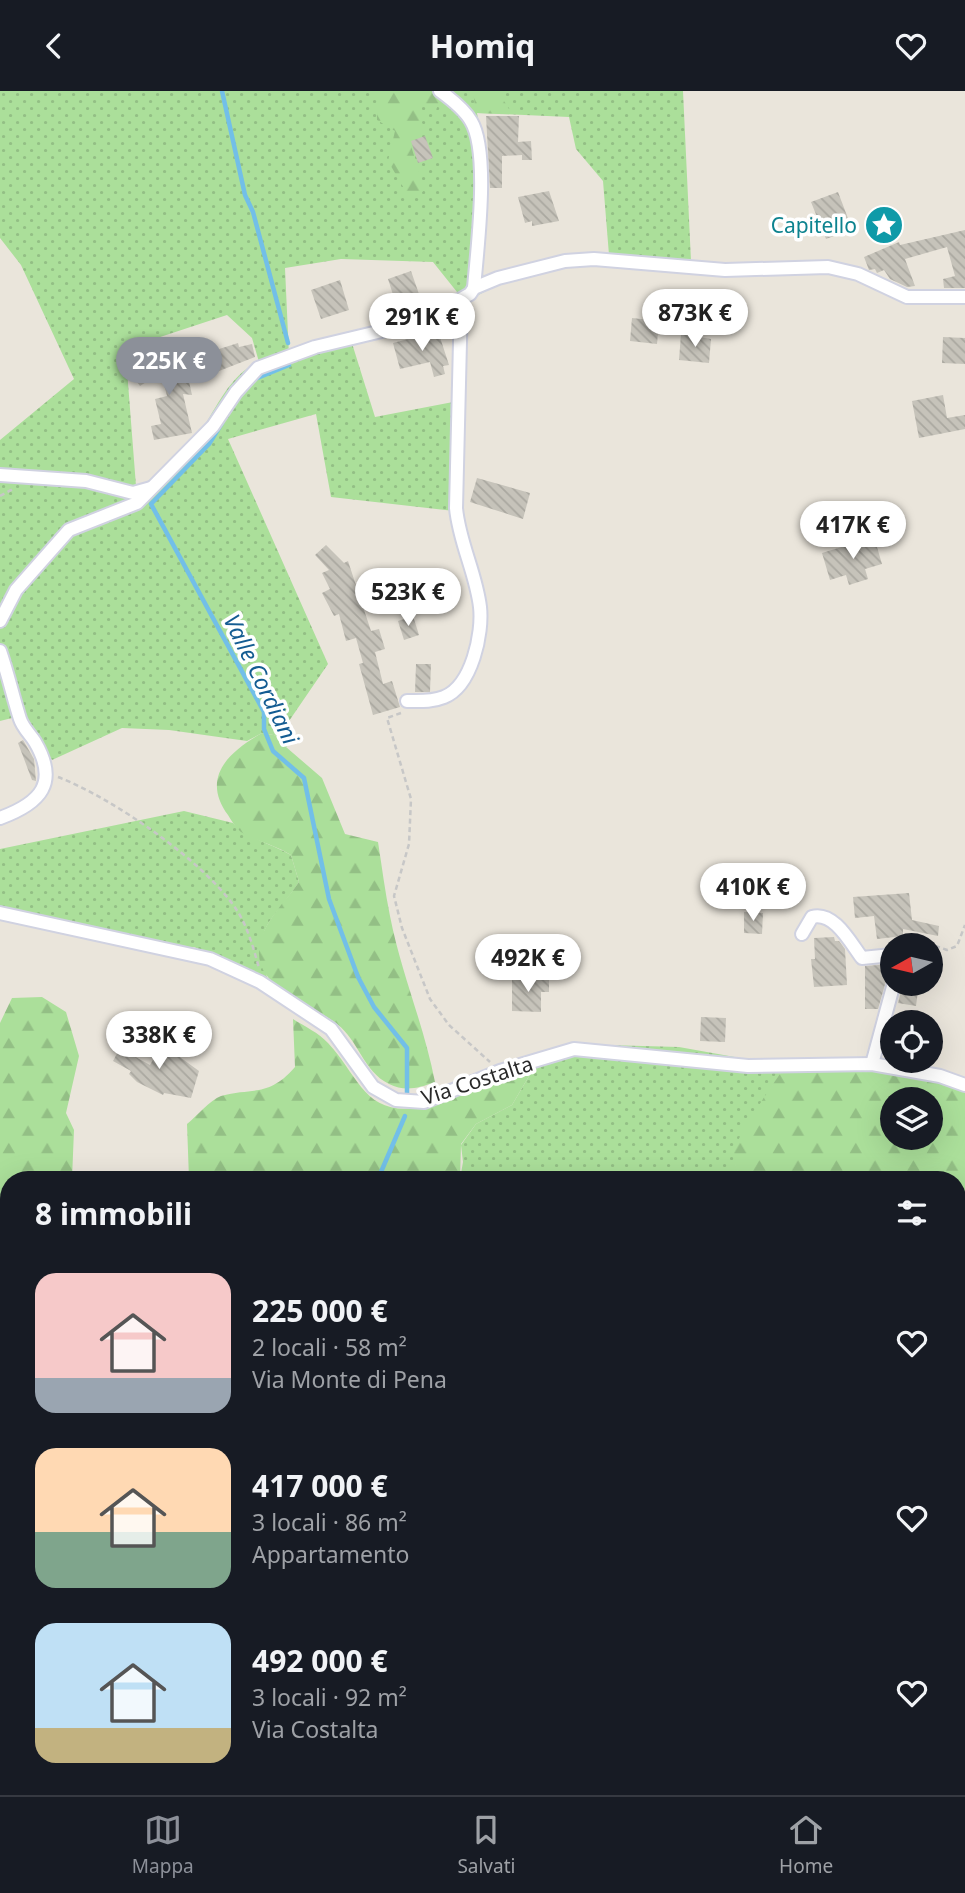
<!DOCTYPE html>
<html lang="it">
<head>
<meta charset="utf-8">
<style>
  body { margin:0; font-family:"Noto Sans",sans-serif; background:#242831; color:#f1f3f6; height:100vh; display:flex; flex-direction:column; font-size:26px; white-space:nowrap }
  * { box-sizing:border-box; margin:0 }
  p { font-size:23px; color:#9ea1a6 }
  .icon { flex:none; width:38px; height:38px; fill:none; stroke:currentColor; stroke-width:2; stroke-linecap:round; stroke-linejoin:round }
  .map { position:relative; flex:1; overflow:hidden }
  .side { position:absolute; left:0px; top:1080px; width:966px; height:625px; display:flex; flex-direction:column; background:#171b24; border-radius:28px 28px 0 0; box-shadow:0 7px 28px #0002 }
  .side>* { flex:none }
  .needle { width:46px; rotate:262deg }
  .fabs { position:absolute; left:880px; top:842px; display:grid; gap:14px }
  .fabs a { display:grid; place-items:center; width:63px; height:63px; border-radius:50%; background:#171b24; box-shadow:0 7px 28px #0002; font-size:35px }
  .price { position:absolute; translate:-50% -60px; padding:0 16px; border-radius:24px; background:#fff; color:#222; font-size:23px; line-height:46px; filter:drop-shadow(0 2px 4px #0008) }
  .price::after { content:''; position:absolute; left:50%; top:42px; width:21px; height:16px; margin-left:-10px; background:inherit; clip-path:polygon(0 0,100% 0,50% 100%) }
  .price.active { background:#8c9099; color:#fff }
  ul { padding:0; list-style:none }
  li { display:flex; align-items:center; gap:21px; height:175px; padding:0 35px }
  li span { display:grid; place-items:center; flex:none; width:196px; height:140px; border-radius:21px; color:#555 }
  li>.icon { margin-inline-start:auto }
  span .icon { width:84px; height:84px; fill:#fffc; stroke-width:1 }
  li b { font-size:30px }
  h2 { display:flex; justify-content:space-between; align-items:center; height:84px; padding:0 35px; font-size:30px }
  header { display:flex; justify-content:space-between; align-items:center; height:91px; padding:0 35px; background:#171b24; font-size:32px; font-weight:700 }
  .tabs { display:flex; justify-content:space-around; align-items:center; height:98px; border-top:2px solid #363941; background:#171b24; font-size:19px; color:#9ea1a6 }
  .tabs a { display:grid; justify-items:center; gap:4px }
  .tabs .active { color:#8c9099 }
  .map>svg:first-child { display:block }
</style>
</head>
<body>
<header><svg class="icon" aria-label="back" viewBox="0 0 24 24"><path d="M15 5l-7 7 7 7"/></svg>Homiq<svg class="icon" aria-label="heart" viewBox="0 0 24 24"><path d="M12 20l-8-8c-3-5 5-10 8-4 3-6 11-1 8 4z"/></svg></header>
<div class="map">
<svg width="965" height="1704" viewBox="0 0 965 1704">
  <defs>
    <pattern id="grass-dots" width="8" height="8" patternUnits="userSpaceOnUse" patternTransform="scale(1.75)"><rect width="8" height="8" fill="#abdf9a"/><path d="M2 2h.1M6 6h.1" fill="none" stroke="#93bf85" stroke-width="1.8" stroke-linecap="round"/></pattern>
    <pattern id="forest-firs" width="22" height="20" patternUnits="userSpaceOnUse" patternTransform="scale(1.75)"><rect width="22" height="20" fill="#abdf9a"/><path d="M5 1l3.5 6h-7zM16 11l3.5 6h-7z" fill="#93bf85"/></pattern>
    <pattern id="building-back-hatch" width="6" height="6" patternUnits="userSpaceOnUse" patternTransform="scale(1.75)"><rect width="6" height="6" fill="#c6c3ba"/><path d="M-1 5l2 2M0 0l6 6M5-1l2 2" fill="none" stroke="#aaa8a0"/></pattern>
  </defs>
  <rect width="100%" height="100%" fill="#eae5db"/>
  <g fill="url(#grass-dots)" fill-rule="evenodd">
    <path d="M0,0H683L691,170L609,164L603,90L576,58L569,26L477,22L481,43L483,183L486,200L465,211L433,171L341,168L285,177L289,265L350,246L375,326L453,311L454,420L331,406L316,323L228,348L328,573L289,630L295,649L286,656L279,645L262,642L247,650L169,639L122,637L52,669L24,624L0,630V349L74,288L21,174L0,147ZM227,224L252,247L259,271C231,282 217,316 201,340C187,361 160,388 136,395L127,279L148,250Z"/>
    <path d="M184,720L233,732C244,746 275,754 291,764L299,791C271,833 251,835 268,889L194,856L159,860L0,822V758Z"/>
    <path d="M571,953L679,956L785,975L745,1039L735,1072L741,1088H460L463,1071L461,1054L476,1033L512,1014L532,980Z"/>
    <path d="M957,1559L965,1561V1704L393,1702L397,1696H957Z"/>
  </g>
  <g fill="url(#forest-firs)" fill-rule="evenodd">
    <path d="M370,0H430L440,9L436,19L417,14L425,42L409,48L424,98L419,107L409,106L388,70L395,40L377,29V8Z"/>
    <path d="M473,0H498L512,23L476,22Z"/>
    <path d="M262,642L279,645L286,656L322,687L345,743L378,751C382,776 385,801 390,825C401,882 424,934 435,991C419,997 405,1001 389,993C363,980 359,950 337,933C312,913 257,898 259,860C261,832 284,813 299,791L291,764C275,754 256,750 241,741C236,737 231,729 228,724C200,686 230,660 262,642Z"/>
    <path d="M42,906L66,921L79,965L66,1022L74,1039L72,1088H9V1468L0,1469V932L12,907Z"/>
    <path d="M293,928C304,935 319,942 328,952C360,986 364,1027 424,1016L532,980L512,1014L476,1033L461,1053L460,1088H189L187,1033C197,1025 210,1009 221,1005C253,996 268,1007 295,976Z"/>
    <path d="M877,970L965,992V1248L957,1247V1088H741C738,1081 732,1070 734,1062C736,1044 774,993 785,975ZM892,1008H931V1046H892Z"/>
    <path d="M9,1570V1696H237L240,1704L81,1701L78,1704H0V1576Z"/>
  </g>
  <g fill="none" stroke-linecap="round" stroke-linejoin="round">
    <g stroke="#72bfe8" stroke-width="4.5">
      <path d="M222,0L245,104L253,121L288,252"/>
      <path d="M255,288L289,274"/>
      <path d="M222,332L209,353L151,413L264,621V638L273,660L304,687L329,808L358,886L374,916L407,957V1002"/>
      <path d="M378,1088L405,1025"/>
    </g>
  </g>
  <g fill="url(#building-back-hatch)">
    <path d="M486,25H519L518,51L531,50L532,69H522V64L502,65V97H490Z"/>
    <path d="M425,45L433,67L418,72L411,50Z"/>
    <path d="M549,100L559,130L532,135V130L525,132L518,106Z"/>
    <path d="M838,101L852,138L826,148L811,111Z"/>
    <path d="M965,139V197H944L943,188L955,185L947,156L905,168L915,195L907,196L890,188L884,179L877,182L875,178L869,179L864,166L899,151L900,154Z"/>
    <path d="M411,180L420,206L396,213L388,188Z"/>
    <path d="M340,189L349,219L321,228L311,199Z"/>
    <path d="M632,227L659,230L657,253L630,250Z"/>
    <path d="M438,240L449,274L443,275L445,283L434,286L430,271L400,278L393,252Z"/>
    <path d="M681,243L711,248L709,272L679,269Z"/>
    <path d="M943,246L965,247V273L942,272Z"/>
    <path d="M238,252L239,256L252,253L255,266L219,280L213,260Z"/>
    <path d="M184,268L192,304L183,303L192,342L154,349L151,335L161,333L155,308L167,305L161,281L140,295L129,280L144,270L148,276Z"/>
    <path d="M943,304L947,327L965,324V338L919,347L912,310Z"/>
    <path d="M477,387L530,402L523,428L470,411Z"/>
    <path d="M874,446L882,473L865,478L868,488L849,494L846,484L830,489L822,462Z"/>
    <path d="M326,454L344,472L348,470L371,540L379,538L385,558L375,561L383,593L392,590L400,616L373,624L359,573L363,572L356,547L346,550L339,523L334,525L322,502L330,498L322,482L329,479L315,464Z"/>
    <path d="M413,525L419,544L404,549L398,530Z"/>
    <path d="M416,573H431L430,601H415Z"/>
    <path d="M23,649L34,668L36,690L32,689L18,652Z"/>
    <path d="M909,802L912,829L939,835L938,845L903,838V845L877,848L874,825L855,827L853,806Z"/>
    <path d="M744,821L763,822L762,843L744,842Z"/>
    <path d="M834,846L835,850H839L845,858L847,894L814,896L811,868H815L814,847Z"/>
    <path d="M892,873V884L886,890L878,918H865V875Z"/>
    <path d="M512,887H549V901H541V921L512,920Z"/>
    <path d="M903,892H919L916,915L898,912Z"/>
    <path d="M701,926L726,927L725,951L700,950Z"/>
    <path d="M127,944L139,951L132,964L150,974L159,958L177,964L199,980L191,1007L164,1002L163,1004L137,991L129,983L131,980L113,970Z"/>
  </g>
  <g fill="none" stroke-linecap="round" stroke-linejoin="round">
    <defs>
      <path id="lane" d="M884,1696L898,1704"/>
      <g id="street">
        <path d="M440,0C451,8 464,18 471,30C490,61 477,159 474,197"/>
        <path d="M0,384L86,390L133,402L151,397"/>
        <path d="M0,530L16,499L69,439L137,412L213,335L236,301L258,277L315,256L407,234L445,217L470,203L474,197L498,187L565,170L594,168L725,179L828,176L858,183L907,206H965"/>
        <path d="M0,560C8,583 13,606 20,628C23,637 30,643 35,651C59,692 41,712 0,727"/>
        <path d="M407,610C419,610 432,611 444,606C472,595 483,542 480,516C476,482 459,451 456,417L461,209"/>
        <path d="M0,822L210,868L260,891L331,938L373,996L396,1009L424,1011L500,980L574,958L748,975L872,973L940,985L965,994"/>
        <path d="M802,843L812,826C834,820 850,851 862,867L892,864"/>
        <path d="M872,973L894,892"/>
        <path d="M957,1482L965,1476"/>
      </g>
    </defs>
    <use href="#lane" stroke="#d0d2e1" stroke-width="10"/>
    <use href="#street" stroke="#d0d2e1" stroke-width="16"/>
    <g stroke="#c7c7c7" stroke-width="2.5" stroke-dasharray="5 3.5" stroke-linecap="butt">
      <path d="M0,405L13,398"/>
      <path d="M401,622L387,627L411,708L409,753L394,805L402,837L430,908L449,934L490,971"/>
      <path d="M58,686C113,707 207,772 238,821C248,837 254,859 259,877"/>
      <path d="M898,854L907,845L947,859L957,855L965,834"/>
      <path d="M9,1560V1670"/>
      <path d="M0,1562L8,1561"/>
      <path d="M30,1696L36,1704"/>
      <path d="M139,1696L145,1704"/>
    </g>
    <use href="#lane" stroke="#fff" stroke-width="6"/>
    <use href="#street" stroke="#fff" stroke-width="12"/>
  </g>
  <defs>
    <symbol id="sight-disc" viewBox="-11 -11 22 22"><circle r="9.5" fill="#0f9aa8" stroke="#fff"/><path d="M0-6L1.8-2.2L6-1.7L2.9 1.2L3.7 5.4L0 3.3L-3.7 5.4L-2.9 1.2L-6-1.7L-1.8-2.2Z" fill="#fff"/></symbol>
  </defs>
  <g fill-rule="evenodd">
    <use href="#sight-disc" x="862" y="112" width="44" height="44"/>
  </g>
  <g text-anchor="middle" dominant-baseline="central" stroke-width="7" stroke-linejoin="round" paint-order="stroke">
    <g font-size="21" fill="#0d838f" stroke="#fff" text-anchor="end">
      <text x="857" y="134">Capitello</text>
    </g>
    <g font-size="21" fill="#292929" stroke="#fff">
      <text transform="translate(477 989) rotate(-18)">Via Costalta</text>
    </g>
    <g font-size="23" font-style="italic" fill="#145c92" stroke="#fff">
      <text transform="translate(262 588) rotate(64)">Valle Cordiani</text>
    </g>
  </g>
</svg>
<div class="fabs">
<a><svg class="needle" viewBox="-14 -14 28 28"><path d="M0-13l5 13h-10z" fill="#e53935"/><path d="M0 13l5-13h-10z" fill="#9ea1a6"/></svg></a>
<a><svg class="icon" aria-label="locate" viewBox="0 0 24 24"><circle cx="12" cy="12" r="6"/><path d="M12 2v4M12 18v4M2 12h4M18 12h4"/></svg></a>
<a><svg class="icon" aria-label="layers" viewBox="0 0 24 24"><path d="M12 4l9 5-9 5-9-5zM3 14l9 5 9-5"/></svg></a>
</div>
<b class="price" style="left:695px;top:258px">873K €</b>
<b class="price" style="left:422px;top:262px">291K €</b>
<b class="price active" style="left:169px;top:306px">225K €</b>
<b class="price" style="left:853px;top:470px">417K €</b>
<b class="price" style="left:408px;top:537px">523K €</b>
<b class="price" style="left:753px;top:832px">410K €</b>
<b class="price" style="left:528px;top:903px">492K €</b>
<b class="price" style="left:159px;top:980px">338K €</b>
<section class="side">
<h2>8 immobili<svg class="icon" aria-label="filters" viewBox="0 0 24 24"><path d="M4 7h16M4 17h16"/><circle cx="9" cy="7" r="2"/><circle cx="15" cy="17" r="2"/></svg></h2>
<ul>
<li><span style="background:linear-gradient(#f6c9c9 75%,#9aa5b1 0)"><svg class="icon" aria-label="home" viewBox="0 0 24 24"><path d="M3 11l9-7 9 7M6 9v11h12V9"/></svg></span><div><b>225 000 €</b><p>2 locali · 58 m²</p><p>Via Monte di Pena</p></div><svg class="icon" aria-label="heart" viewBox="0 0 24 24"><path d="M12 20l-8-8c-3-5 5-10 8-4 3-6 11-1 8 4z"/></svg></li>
<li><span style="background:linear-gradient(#ffd9b3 60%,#7fa58c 0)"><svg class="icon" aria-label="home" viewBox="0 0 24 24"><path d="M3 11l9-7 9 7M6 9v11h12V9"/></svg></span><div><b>417 000 €</b><p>3 locali · 86 m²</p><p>Appartamento</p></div><svg class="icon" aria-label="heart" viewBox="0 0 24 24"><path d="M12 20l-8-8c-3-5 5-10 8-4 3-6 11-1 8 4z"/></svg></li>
<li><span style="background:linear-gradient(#bfe0f5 75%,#c2b280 0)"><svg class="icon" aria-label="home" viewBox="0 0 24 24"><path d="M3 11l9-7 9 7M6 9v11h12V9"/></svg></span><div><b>492 000 €</b><p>3 locali · 92 m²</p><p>Via Costalta</p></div><svg class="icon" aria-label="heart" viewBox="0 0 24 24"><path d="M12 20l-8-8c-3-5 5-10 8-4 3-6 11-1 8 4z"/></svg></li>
</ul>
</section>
</div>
<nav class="tabs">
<a class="active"><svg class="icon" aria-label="map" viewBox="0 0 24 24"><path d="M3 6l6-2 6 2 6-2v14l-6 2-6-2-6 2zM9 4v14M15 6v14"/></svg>Mappa</a>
<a><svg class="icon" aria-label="saved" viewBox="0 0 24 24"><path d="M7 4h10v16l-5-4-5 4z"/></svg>Salvati</a>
<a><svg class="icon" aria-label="home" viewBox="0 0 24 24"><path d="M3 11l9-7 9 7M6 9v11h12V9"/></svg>Home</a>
</nav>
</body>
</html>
